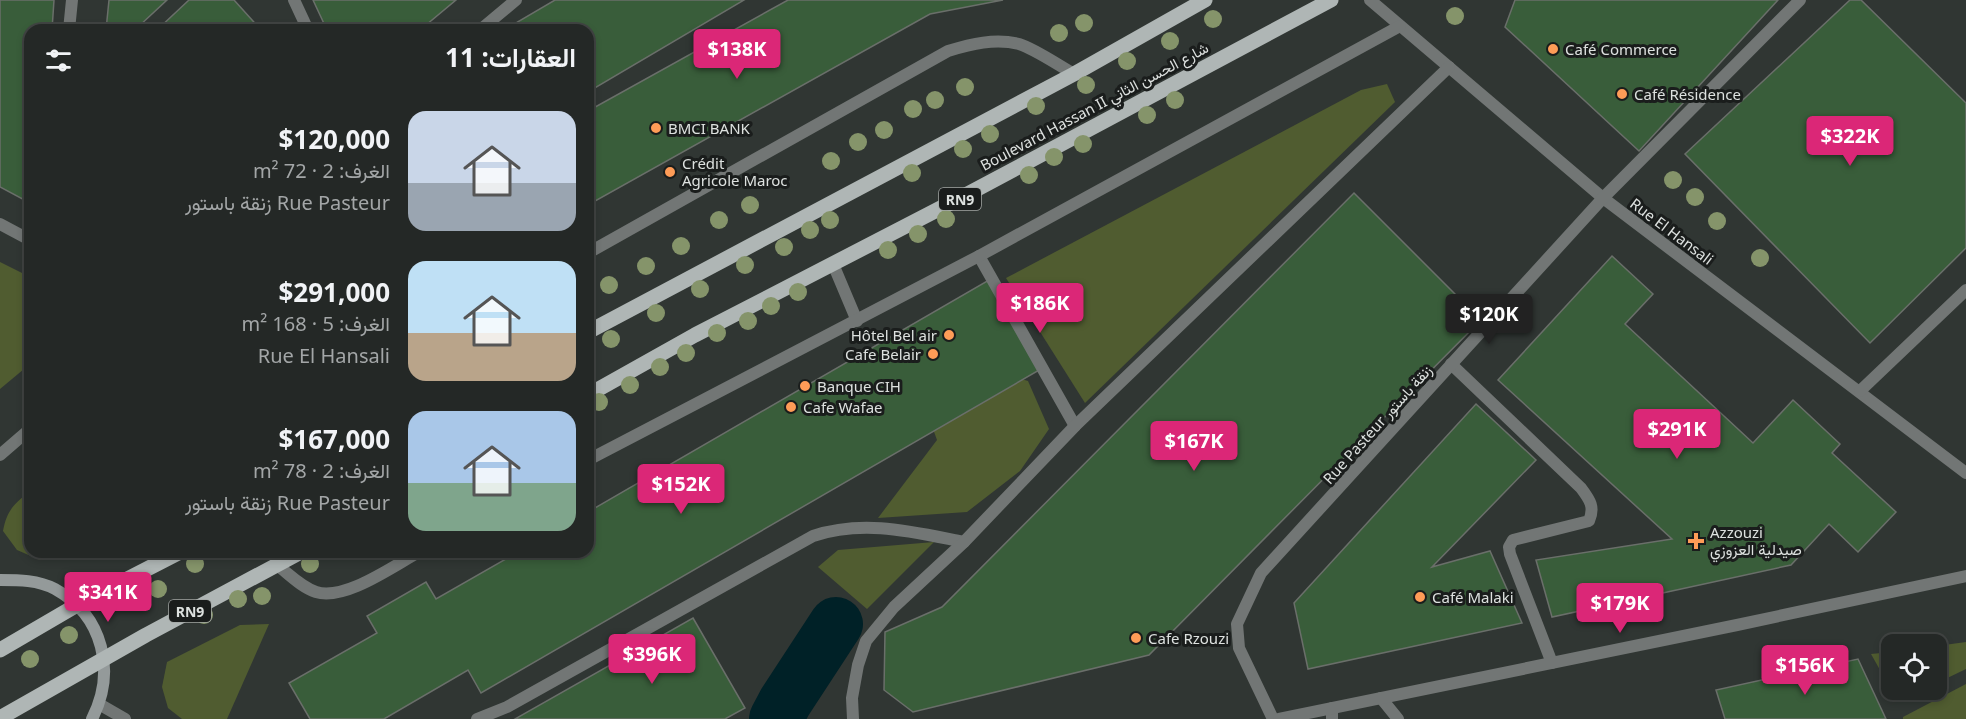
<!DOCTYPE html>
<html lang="ar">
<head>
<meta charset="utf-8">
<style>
  body { margin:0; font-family:"Noto Sans",Vazirmatn,sans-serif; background:#303432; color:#f1f3f6; direction:rtl; height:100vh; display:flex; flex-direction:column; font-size:22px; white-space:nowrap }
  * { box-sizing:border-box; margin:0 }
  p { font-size:20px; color:#a3a6a7 }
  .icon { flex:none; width:33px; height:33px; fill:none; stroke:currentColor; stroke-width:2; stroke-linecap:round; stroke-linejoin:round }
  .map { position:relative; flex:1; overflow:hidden; direction:ltr }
  .panel { position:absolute; left:24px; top:24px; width:570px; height:534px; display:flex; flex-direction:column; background:#242826; border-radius:18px; box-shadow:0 3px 9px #0003,0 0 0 2px #414443; direction:rtl }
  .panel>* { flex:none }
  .controls { position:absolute; left:1881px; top:634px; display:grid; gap:12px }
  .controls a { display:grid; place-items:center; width:66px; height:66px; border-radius:12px; background:#242826; box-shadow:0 3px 9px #0003,0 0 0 2px #414443; font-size:30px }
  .price { position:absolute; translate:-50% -51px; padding:0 14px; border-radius:6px; background:#db2777; color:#fff; font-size:20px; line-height:39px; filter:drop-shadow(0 2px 3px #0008) }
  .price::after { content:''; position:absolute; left:50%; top:36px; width:18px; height:14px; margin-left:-9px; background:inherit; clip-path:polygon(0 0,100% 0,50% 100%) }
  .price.on { background:#222; color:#fff }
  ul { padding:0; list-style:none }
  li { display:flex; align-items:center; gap:18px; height:150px; padding:0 18px }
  li span { display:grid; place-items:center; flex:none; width:168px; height:120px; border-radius:18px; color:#555 }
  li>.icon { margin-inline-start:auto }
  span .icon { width:72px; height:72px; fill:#fffc; stroke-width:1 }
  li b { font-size:26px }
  h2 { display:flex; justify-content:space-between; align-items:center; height:72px; padding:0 18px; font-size:26px }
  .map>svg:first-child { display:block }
</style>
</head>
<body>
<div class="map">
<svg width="1966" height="719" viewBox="0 0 1966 719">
  <rect width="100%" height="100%" fill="#303633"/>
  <g fill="#505c30">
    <path d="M1387,84L1395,102L1085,403L1006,278L1361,90Z"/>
    <path d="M0,262L30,277V364L0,389Z"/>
    <path d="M1011,376L1028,381L1049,429L1020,471L967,512L878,518L937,440L933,429Z"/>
    <path d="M30,491V552H74L61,560H40L17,550L3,531C7,510 14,504 30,491Z"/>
    <path d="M934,542L867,609L818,567L838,550Z"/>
    <path d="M269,624L227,719H182L168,708L162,687L167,662L240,625Z"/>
    <path d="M1966,642V669L1937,683V646Z"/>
    <path d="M1891,652L1892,690H1922L1898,702L1871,654Z"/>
    <path d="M1966,684V719H1903V717Z"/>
  </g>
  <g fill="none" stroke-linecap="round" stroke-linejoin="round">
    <path stroke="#002127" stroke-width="54" d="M776,719L785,702L836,624"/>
  </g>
  <g fill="#395d3a" stroke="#6a6f6a" stroke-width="1.5">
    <path d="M0,0H54L52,30H30V203L0,187Z"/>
    <path d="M109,0H167L138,27L140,30H106Z"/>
    <path d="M189,0H234L261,30H157Z"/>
    <path d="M313,0H456L420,30H327Z"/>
    <path d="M555,0H744L588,92V30H504Z"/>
    <path d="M788,0H1003L930,14L588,205V111Z"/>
    <path d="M1515,0H1778L1639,151L1505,27Z"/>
    <path d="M1850,0H1861L1966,103V248L1870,343L1685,154Z"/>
    <path d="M1354,193L1481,320L1149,655L913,712L884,690L885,632L942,607Z"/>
    <path d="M1612,256L1653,294L1625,324L1753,443L1793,400L1840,444L1832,453L1896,512L1858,552L1829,524L1791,565L1552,617L1536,560L1672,539L1498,380Z"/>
    <path d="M989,280L1041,369L481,693L468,670L384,719H310L289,683L377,633L367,616L426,582L436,599L518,552H588V512Z"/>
    <path d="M1476,404L1536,460L1432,567L1490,551L1522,623L1308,669L1294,603Z"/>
    <path d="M693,618L745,708L725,719H515Z"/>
    <path d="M1858,659L1886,719H1725L1716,690Z"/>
  </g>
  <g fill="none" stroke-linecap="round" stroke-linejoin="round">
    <path stroke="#727675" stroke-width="12" d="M1332,708V719"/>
    <g stroke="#727675" stroke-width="12">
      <path d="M294,0L308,30"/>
      <path d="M1370,0L1603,198L1966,473"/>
      <path d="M69,30L72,0"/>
      <path d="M480,30L516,0"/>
      <path d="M0,224L30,240"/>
      <path d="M588,253L948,51C971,44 995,38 1019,44C1035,49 1058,65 1074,74"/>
      <path d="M979,256L1075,426"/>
      <path d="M833,264L857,321"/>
      <path d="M1451,364L1581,488C1590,500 1595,507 1589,521L1513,540L1509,547L1510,554L1552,663"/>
      <path d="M1860,391L1966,290"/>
      <path d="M0,455L30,429"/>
      <path d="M588,460L979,256L1400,26"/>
      <path d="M277,565C289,574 301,587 316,592C345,601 393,566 419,552"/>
      <path d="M1381,698L1398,719"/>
      <path d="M99,704L125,719"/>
      <path d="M477,719L507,707L813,536C864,519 913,532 964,542"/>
      <path d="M853,719L852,698L858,665L866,641L894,607L964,542L1075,426L1449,67"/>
      <path d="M1273,719L1239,648L1237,624L1261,573L1603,198L1800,0"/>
      <path d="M1279,719L1737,625L1966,576"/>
    </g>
    <path stroke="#949a9a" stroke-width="12" d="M0,580C19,580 38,580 55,589C104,616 116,672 92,719"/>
    <g stroke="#afb6b5" stroke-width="15">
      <path d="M588,332L1074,74L1205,0"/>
      <path d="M588,395L695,335L964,196L1331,0"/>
      <path d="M0,650L77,605L180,552"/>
      <path d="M0,718L146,635L301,552"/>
    </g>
  </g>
  <g fill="#85946a">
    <circle cx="1455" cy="16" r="9"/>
    <circle cx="1213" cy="19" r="9"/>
    <circle cx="1084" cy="23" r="9"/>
    <circle cx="1059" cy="33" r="9"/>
    <circle cx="1170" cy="41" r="9"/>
    <circle cx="1127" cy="61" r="9"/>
    <circle cx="1086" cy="85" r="9"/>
    <circle cx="965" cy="87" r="9"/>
    <circle cx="935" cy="100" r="9"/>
    <circle cx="1175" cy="100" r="9"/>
    <circle cx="1036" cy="106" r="9"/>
    <circle cx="913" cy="109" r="9"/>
    <circle cx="1147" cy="115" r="9"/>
    <circle cx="884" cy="130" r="9"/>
    <circle cx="990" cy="134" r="9"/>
    <circle cx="858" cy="142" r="9"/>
    <circle cx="1083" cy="144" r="9"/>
    <circle cx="963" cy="149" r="9"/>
    <circle cx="1054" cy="157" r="9"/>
    <circle cx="831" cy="161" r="9"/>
    <circle cx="912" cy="173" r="9"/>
    <circle cx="1029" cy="175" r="9"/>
    <circle cx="1673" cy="180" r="9"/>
    <circle cx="1695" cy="197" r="9"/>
    <circle cx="750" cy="205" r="9"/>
    <circle cx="946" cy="219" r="9"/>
    <circle cx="719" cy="220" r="9"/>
    <circle cx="830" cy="220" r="9"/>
    <circle cx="1717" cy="221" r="9"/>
    <circle cx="810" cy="230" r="9"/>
    <circle cx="918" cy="234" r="9"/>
    <circle cx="681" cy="246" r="9"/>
    <circle cx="784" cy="247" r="9"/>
    <circle cx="888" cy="250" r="9"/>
    <circle cx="1760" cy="258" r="9"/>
    <circle cx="745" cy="265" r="9"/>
    <circle cx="646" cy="266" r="9"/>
    <circle cx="609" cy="285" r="9"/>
    <circle cx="700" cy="289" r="9"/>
    <circle cx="798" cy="292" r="9"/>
    <circle cx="771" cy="306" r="9"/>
    <circle cx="656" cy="313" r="9"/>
    <circle cx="748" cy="321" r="9"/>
    <circle cx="717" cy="333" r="9"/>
    <circle cx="611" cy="339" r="9"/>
    <circle cx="686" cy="353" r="9"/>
    <circle cx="660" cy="367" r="9"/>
    <circle cx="630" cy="385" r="9"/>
    <circle cx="599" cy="402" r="9"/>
    <circle cx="195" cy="564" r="9"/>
    <circle cx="310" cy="564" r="9"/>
    <circle cx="158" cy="589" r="9"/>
    <circle cx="262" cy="596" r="9"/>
    <circle cx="238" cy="599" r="9"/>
    <circle cx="204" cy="615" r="9"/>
    <circle cx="69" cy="635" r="9"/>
    <circle cx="30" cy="659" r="9"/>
  </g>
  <g fill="#fe9c57" stroke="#1a1d1c" stroke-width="2">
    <circle cx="1553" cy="49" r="6"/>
    <circle cx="1622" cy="94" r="6"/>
    <circle cx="656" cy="128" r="6"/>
    <circle cx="670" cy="172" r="6"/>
    <circle cx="949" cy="335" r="6"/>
    <circle cx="933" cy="354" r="6"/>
    <circle cx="805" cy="386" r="6"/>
    <circle cx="791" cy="407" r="6"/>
    <path d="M1693 532h6v6h6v6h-6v6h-6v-6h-6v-6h6z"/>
    <circle cx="1420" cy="597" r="6"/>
    <circle cx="1136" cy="638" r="6"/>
  </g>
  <g text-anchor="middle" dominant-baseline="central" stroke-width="6" stroke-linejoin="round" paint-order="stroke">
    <g fill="#1a1d1c" stroke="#a2a6a4" stroke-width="1.5">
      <rect x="939" y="188" width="42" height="22" rx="4.5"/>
      <rect x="169" y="600" width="42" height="22" rx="4.5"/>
    </g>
    <g font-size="14" font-weight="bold" fill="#dde1df">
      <text x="960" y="199">RN9</text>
      <text x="190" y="611">RN9</text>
    </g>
    <g font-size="15" fill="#dde1df" stroke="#1a1d1c" text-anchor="start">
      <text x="1565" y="49">Café Commerce</text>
      <text x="1634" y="94">Café Résidence</text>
      <text x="668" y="128">BMCI BANK</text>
      <text x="682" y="163">Crédit<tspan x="682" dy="17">Agricole Maroc</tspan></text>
      <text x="937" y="335" text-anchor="end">Hôtel Bel air</text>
      <text x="921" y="354" text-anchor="end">Cafe Belair</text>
      <text x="817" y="386">Banque CIH</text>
      <text x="803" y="407">Cafe Wafae</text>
      <text x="1710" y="532">Azzouzi<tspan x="1710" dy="17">صيدلية العزوزي</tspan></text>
      <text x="1432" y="597">Café Malaki</text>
      <text x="1148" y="638">Cafe Rzouzi</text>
    </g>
    <g font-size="15" fill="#dde1df" stroke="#1a1d1c">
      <text transform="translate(1094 106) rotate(-28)">Boulevard Hassan II شارع الحسن الثاني</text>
      <text transform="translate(1672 231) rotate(37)">Rue El Hansali</text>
      <text transform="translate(1377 424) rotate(-48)">Rue Pasteur زنقة باستور</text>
    </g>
  </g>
</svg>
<div class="controls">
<a><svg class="icon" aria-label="locate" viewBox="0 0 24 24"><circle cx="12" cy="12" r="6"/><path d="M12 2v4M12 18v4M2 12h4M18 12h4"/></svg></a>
</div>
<b class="price" style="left:737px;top:80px">$138K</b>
<b class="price" style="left:1850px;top:167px">$322K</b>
<b class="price" style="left:1040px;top:334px">$186K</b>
<b class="price on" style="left:1489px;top:345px">$120K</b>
<b class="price" style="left:1677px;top:460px">$291K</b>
<b class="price" style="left:1194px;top:472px">$167K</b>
<b class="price" style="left:681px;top:515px">$152K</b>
<b class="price" style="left:108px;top:623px">$341K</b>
<b class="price" style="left:1620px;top:634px">$179K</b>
<b class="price" style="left:652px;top:685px">$396K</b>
<b class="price" style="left:1805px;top:696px">$156K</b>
<section class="panel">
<h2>العقارات: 11<svg class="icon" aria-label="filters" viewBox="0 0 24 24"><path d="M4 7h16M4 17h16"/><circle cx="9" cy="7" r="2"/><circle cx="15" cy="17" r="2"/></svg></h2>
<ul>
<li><span style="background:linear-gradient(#c9d6e8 60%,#9aa5b1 0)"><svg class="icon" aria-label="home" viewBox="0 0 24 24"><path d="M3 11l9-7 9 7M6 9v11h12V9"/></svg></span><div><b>$120,000</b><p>الغرف: 2 · 72 m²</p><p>Rue Pasteur زنقة باستور</p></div></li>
<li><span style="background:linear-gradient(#bfe0f5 60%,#b9a48a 0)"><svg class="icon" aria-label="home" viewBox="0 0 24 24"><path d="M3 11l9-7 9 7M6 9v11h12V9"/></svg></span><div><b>$291,000</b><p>الغرف: 5 · 168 m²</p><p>Rue El Hansali</p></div></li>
<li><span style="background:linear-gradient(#a9c7e8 60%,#7fa58c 0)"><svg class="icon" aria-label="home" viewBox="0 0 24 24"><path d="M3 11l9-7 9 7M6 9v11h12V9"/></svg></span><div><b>$167,000</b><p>الغرف: 2 · 78 m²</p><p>Rue Pasteur زنقة باستور</p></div></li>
</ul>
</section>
</div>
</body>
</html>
